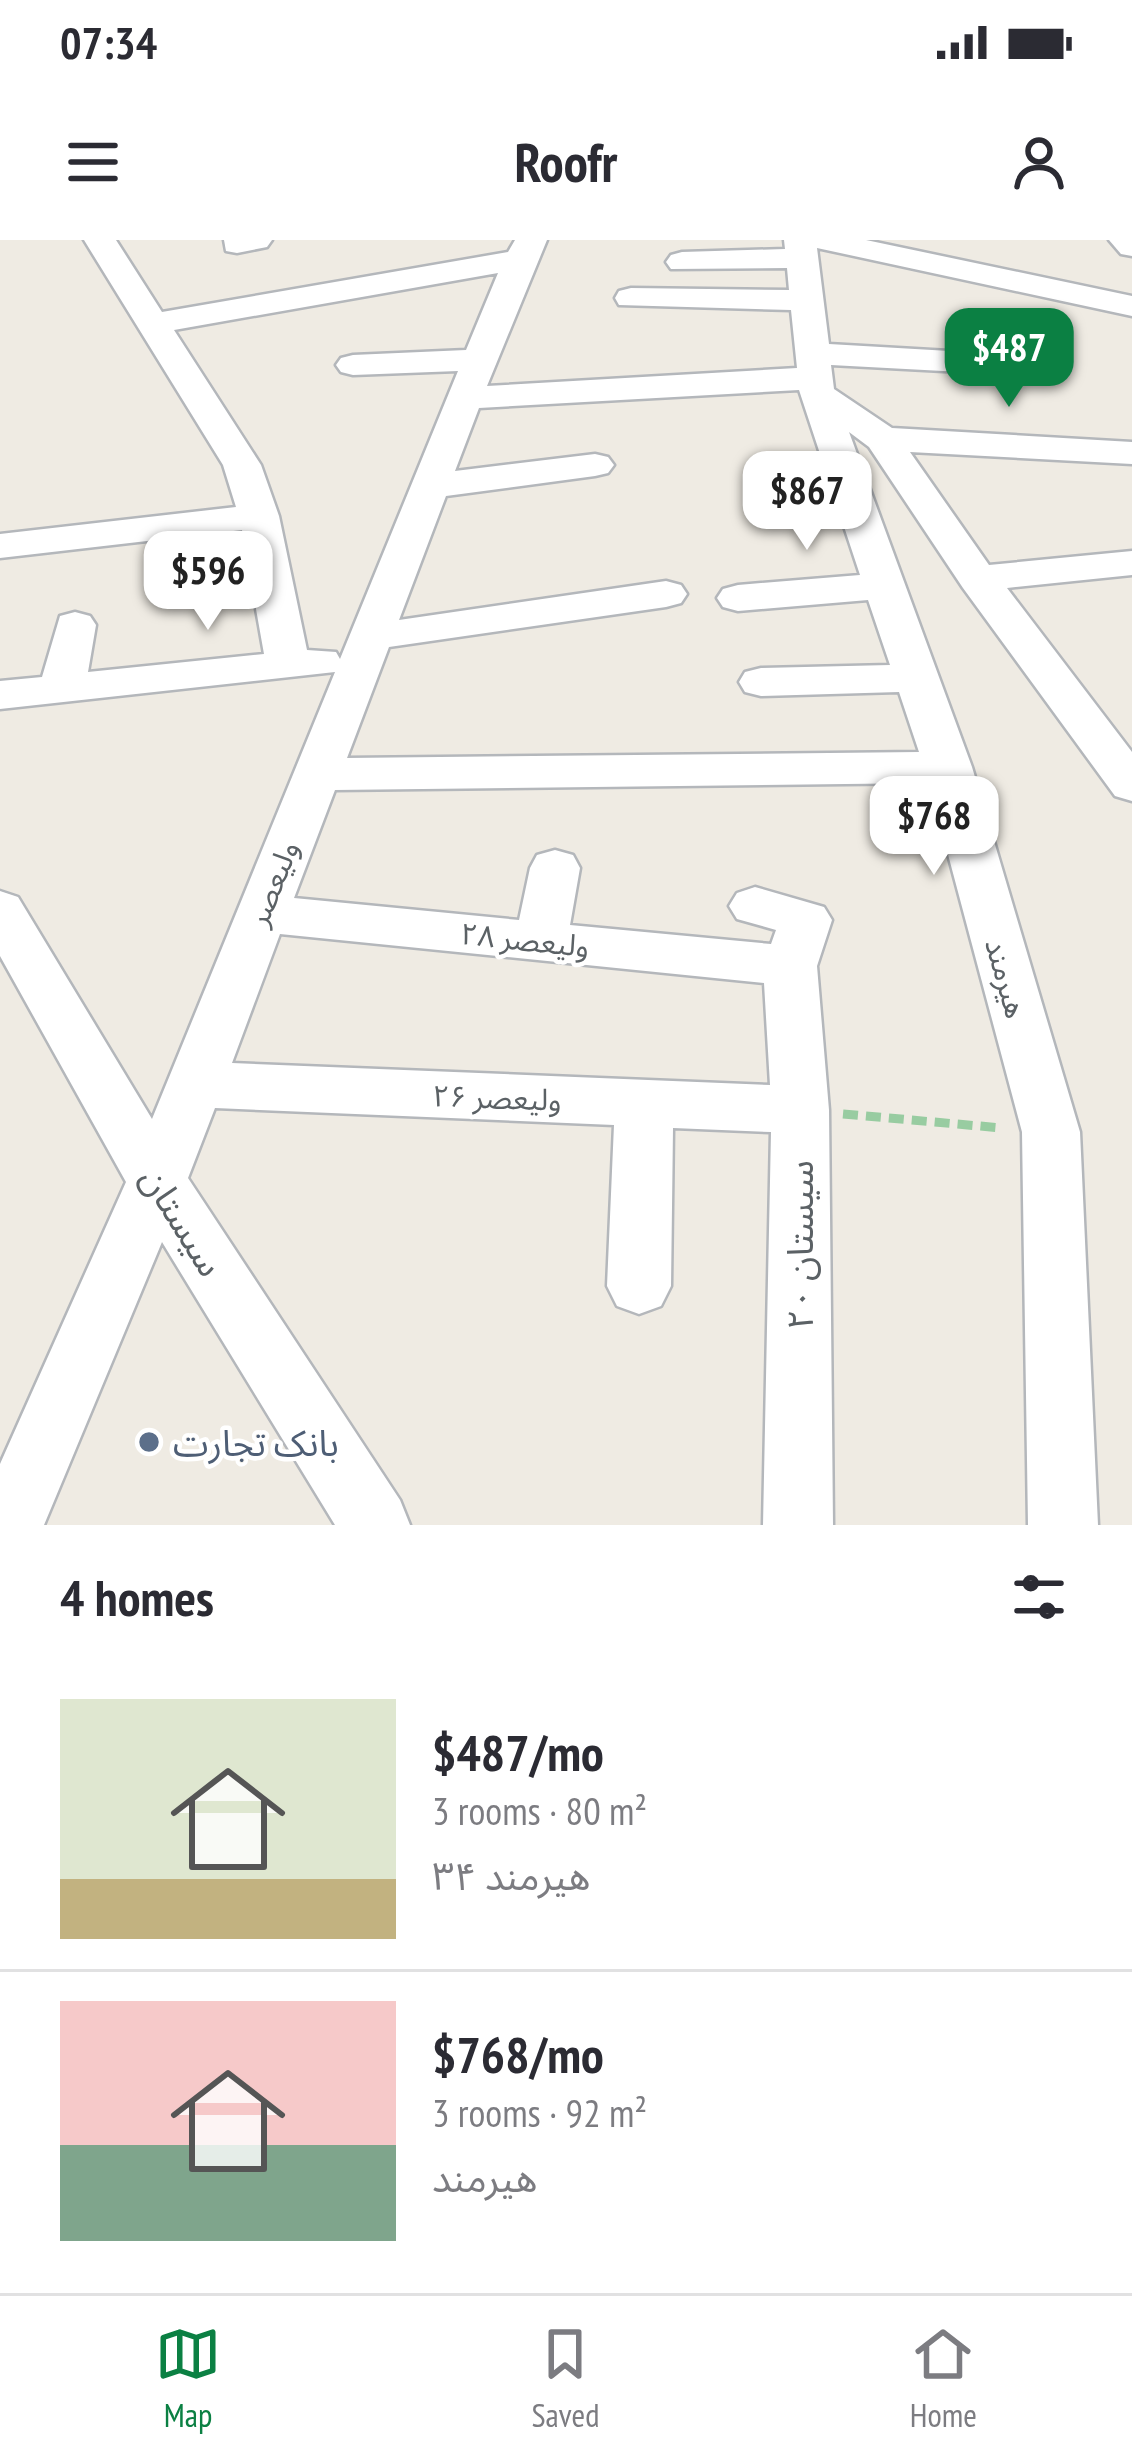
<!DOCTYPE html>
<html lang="en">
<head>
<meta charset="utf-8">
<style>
  body { margin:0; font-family:"PT Sans Narrow","Noto Sans Arabic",sans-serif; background:#f2f2f3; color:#2b2b33; height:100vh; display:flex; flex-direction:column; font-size:45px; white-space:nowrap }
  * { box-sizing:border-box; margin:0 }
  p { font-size:39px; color:#7c7c81 }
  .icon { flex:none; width:66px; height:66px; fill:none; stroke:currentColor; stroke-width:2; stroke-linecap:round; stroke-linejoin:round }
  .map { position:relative; height:1285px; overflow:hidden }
  .sheet { display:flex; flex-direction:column; background:#fff; flex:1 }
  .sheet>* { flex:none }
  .price { position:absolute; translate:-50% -102px; padding:0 27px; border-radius:24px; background:#fff; color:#222; font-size:39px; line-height:78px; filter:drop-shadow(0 3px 6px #0008) }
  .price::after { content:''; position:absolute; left:50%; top:72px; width:36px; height:27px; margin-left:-18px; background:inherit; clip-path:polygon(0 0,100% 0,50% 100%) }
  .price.current { background:#0b8043; color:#fff }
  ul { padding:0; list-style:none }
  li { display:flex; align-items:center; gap:36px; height:300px; padding:0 60px }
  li+li { border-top:3px solid #e1e1e2 }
  li span { display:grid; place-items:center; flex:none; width:336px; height:240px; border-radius:0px; color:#555 }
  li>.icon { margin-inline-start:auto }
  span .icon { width:144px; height:144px; fill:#fffc; stroke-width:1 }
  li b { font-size:51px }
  h2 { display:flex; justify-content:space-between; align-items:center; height:144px; padding:0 60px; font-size:51px }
  .status { display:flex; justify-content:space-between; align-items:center; height:84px; padding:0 60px; background:#fff; direction:ltr }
  .status svg { height:33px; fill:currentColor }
  header { display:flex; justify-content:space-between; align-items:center; height:156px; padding:0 60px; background:#fff; font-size:54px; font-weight:600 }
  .tabs { display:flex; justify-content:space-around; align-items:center; height:168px; border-top:3px solid #e1e1e2; background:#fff; font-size:33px; color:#7c7c81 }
  .tabs a { display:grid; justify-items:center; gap:6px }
  .tabs .current { color:#0b8043 }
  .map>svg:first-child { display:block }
</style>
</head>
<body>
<div class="status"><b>07:34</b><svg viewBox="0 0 49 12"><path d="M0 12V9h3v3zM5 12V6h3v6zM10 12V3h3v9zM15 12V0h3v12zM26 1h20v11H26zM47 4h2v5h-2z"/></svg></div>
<header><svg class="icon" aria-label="menu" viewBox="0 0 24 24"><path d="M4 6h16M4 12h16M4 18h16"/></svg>Roofr<svg class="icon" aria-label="person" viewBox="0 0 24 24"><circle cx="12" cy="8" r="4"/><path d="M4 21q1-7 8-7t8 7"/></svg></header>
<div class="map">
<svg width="1132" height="1285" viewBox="0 0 1132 1285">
  <rect width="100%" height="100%" fill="#efebe3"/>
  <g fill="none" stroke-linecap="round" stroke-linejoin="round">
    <defs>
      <g id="minor">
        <path d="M84,0H116L162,72L508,12L515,0H547L487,146L797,128L791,70L619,65L615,58L619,51L631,48L789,50L787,28L671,29L666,22L671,15L682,12L785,9L784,0H866L1132,56V76L817,8L829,104L1018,115L1030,118L1035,125L1030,132L1018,135L831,125L834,149L892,188L1132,202V224L910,212L989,325L1132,311V335L1007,348L1132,512V561L1115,556L963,348L869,207L849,192L972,527L1080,892L1098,1285H1028L1022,892L929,543L335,550L294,658L519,680L530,628L537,615L555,610L573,615L580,628L570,685L771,704L776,690L737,679L729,666L737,653L755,647L824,667L832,680L817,726L829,870L833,1285H763L771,892L673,888L671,1046L661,1066L639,1074L617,1066L607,1046L614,885L215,868L188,938L400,1260L410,1285H335L162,1002L44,1285H0V1224L126,942L0,716V651L18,657L152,879L335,432L0,469V441L42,437L60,376L75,372L90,376L96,385L88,432L264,414L242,290L0,318V294L236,267L223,225ZM498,33L466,110L353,115L341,118L336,125L341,132L353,135L458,131L340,419L336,412L307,410L279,276L261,225L174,90ZM799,150L860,335L738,345L723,349L717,358L723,367L738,371L868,360L890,425L761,428L745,432L739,442L745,452L761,456L899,452L919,512L347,518L389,407L666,367L681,363L687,354L681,345L666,341L399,380L446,256L595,236L608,233L614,225L608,217L595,214L455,231L479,168ZM280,694L764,743L770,845L232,823Z"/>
        <path d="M224,0H272L267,7L237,13L226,11Z"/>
        <path d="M1109,0H1132V16L1121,14Z"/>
      </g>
    </defs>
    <use href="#minor" stroke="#b4b7bb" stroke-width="5"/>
    <path stroke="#98cca1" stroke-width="9" stroke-dasharray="15 8" stroke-linecap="butt" d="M843,874L1002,888"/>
    <use href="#minor" fill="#fff" fill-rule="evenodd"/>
  </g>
  <circle fill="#5c6f8a" stroke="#fff" stroke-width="4.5" cx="149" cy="1202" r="12"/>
  <g text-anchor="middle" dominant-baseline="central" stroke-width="9" stroke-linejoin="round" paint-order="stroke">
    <g font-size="30" fill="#5b6165" stroke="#fff">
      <text transform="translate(272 643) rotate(-68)">ولیعصر</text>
      <text transform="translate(525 699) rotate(6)">ولیعصر ۲۸</text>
      <text transform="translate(1007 738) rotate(74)">هیرمند</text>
      <text transform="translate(497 857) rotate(2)">ولیعصر ۲۶</text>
    </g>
    <g font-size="36" fill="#5b6165" stroke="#fff">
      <text transform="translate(183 981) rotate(58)">سیستان</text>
      <text transform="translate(799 1005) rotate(-90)">سیستان ۲۰</text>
    </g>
    <g font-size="36" fill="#4e5e75" stroke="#fff" text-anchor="start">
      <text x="173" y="1202">بانک تجارت</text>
    </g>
  </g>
</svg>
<b class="price current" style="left:1009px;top:170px">$487</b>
<b class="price" style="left:807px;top:313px">$867</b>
<b class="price" style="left:208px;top:393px">$596</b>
<b class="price" style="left:934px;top:638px">$768</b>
</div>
<section class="sheet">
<h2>4 homes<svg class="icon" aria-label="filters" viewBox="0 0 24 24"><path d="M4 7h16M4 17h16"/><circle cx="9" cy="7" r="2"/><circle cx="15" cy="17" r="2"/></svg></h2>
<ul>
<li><span style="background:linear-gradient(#dfe7d0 75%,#c2b280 0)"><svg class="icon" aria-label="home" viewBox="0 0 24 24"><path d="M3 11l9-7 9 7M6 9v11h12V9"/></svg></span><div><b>$487/mo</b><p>3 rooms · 80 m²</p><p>هیرمند ۳۴</p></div></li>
<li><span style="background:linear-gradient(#f6c9c9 60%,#7fa58c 0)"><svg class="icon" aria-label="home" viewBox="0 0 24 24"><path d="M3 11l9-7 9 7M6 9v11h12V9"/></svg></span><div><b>$768/mo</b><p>3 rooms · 92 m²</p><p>هیرمند</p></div></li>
</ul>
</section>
<nav class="tabs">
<a class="current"><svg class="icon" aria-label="map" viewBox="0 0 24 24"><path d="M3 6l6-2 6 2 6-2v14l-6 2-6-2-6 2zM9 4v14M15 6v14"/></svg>Map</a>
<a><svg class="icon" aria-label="saved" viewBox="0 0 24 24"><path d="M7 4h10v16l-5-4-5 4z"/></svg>Saved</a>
<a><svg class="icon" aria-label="home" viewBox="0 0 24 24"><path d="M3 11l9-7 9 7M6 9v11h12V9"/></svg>Home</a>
</nav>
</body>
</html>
